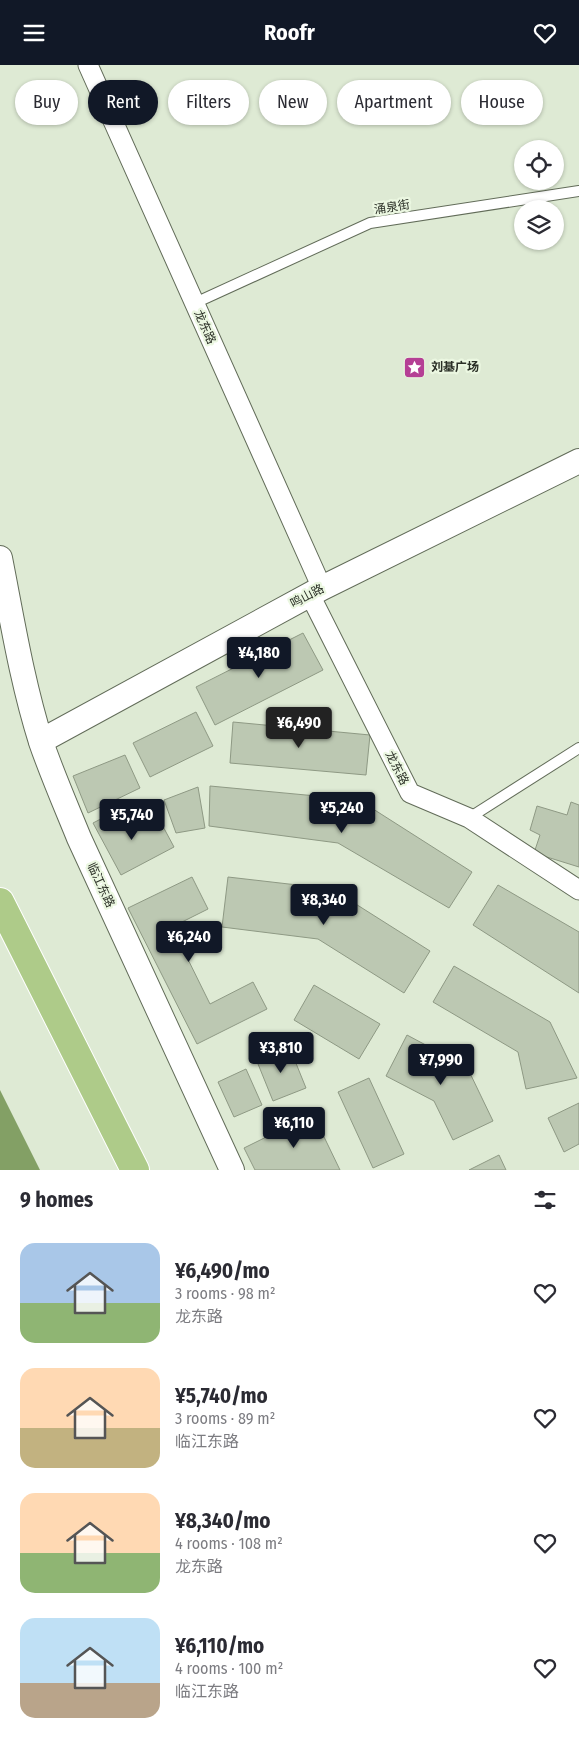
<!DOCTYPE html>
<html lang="en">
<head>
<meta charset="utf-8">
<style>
  body { margin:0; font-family:"Fira Sans Condensed","Noto Sans SC",sans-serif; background:#f7f7f7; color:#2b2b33; height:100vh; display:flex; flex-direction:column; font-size:19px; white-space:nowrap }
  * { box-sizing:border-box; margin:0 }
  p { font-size:16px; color:#7c7c81 }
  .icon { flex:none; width:28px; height:28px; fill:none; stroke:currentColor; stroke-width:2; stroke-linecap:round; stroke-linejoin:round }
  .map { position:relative; height:1105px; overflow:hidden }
  .sheet { display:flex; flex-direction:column; background:#fff; flex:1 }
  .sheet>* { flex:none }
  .guide { position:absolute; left:15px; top:15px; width:550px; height:45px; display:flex; gap:10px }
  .fabs { position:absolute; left:514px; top:75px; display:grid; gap:10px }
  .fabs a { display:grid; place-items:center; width:50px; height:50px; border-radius:50%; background:#fff; box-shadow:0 1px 4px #0004; font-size:25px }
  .price { position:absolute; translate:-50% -42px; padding:0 11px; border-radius:5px; background:#111827; color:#fff; font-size:16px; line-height:32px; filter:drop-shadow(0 1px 2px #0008) }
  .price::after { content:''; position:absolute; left:50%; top:30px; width:15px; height:11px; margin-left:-8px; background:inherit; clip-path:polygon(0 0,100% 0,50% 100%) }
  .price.on { background:#222; color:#fff }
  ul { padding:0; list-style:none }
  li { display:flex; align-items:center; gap:15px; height:125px; padding:0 20px }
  li span { display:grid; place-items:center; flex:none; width:140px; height:100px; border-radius:15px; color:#555 }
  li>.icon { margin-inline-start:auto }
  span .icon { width:60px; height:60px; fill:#fffc; stroke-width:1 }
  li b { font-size:21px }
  h2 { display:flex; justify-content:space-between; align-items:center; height:60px; padding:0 20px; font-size:21px }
  .chip { padding:0 18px; border-radius:22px; background:#fff; box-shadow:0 1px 4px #0004; font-size:18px; line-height:45px }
  .chip.on { background:#111827; color:#fff }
  header { display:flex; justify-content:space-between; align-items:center; height:65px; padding:0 20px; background:#111827; color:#fff; font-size:22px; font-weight:700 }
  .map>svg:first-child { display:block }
</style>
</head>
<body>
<header><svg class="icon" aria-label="menu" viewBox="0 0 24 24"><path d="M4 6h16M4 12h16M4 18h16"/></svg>Roofr<svg class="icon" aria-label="heart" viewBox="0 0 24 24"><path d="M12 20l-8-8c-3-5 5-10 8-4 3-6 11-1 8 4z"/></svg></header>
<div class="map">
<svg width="579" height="1105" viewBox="0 0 579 1105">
  <rect width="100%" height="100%" fill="#deead4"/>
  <path fill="#83a065" d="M0,1025L40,1105H0Z"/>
  <g fill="#bcc8b2" stroke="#8e9984">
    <path d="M303,568L323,605L215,660L196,622Z"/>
    <path d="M196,647L213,681L150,712L133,678Z"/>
    <path d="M233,657L370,670L366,710L230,698Z"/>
    <path d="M125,690L140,723L88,748L73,711Z"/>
    <path d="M210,721L359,735L472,807L449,843L338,778L209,761Z"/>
    <path d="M198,722L205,763L176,768L164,735Z"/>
    <path d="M571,737L579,740V802L534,788L540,770L530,765L537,741L567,750Z"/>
    <path d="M122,743L134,766L159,754L174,782L121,810L93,758Z"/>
    <path d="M192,812L208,844L172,862L210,939L253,917L267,944L197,979L128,843Z"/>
    <path d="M228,812L332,824L430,886L404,928L318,874L222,862Z"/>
    <path d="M498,820L579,867V928L473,860Z"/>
    <path d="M454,901L550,957L577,1013L526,1024L518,987L433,937Z"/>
    <path d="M314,920L380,959L359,994L294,955Z"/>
    <path d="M407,970L467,1002L493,1056L453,1075L434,1036L386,1011Z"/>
    <path d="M289,981L306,1023L273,1036L256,994Z"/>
    <path d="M246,1004L262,1040L234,1052L218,1017Z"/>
    <path d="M369,1013L404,1089L373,1103L338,1027Z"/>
    <path d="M579,1038V1079L564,1087L548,1053Z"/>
    <path d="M313,1049L340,1105H255L244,1083Z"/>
    <path d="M499,1090L506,1105H469Z"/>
  </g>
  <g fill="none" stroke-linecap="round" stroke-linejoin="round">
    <defs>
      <g id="service">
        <path d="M195,238L370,158L579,126"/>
        <path d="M469,753L579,683"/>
      </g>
      <g id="minor">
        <path d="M88,0L322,523"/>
        <path d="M310,530L410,728L469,753L579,825"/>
      </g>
      <g id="tertiary">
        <path d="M0,493C12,554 22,617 41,677C52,709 66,741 79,773L232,1105"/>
        <path d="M41,676L322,523L579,396"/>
      </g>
      <path id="primary" d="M0,837L135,1105"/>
    </defs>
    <use href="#service" stroke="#626c59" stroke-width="12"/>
    <use href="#minor" stroke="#626c59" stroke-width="21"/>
    <use href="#tertiary" stroke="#626c59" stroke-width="26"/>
    <use href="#primary" stroke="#fff" stroke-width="30"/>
    <use href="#service" stroke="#fff" stroke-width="10"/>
    <use href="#minor" stroke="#fff" stroke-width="19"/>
    <use href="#tertiary" stroke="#fff" stroke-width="24"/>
    <use href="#primary" stroke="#aecb89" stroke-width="28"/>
  </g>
  <defs>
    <symbol id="sight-square" viewBox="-11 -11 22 22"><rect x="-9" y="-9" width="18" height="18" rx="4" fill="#b53f95" stroke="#ebf7e1"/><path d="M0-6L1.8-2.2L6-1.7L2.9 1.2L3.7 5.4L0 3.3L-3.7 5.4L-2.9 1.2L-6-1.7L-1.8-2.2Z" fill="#fff"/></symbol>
  </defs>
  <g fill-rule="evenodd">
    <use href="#sight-square" x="402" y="290" width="25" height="25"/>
  </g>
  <g text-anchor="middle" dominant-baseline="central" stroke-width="4.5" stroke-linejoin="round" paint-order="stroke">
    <g font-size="12" fill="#2a2f26" stroke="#ebf7e1">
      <text transform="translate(392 142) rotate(-9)">涌泉街</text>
      <text transform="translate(205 262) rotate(66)">龙东路</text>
      <text transform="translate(307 531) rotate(-28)">鸣山路</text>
      <text transform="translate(397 703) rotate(63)">龙东路</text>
      <text transform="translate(101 820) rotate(65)">临江东路</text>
    </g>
    <g font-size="12" font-weight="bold" fill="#2a2f26" stroke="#ebf7e1" text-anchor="start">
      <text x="431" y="302">刘基广场</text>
    </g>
  </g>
</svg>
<div class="fabs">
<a><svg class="icon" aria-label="locate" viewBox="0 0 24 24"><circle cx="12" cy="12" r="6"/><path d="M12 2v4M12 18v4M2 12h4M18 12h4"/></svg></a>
<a><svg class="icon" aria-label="layers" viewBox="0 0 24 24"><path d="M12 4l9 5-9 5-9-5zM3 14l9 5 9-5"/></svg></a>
</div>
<b class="price" style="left:259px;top:614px">¥4,180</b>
<b class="price on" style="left:299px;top:684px">¥6,490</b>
<b class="price" style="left:342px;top:769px">¥5,240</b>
<b class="price" style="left:132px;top:776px">¥5,740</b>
<b class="price" style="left:324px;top:861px">¥8,340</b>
<b class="price" style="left:189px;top:898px">¥6,240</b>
<b class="price" style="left:281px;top:1009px">¥3,810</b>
<b class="price" style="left:441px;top:1021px">¥7,990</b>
<b class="price" style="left:294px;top:1084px">¥6,110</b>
<div class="guide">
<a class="chip">Buy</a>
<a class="chip on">Rent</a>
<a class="chip">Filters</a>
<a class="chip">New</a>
<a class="chip">Apartment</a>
<a class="chip">House</a>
</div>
</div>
<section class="sheet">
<h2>9 homes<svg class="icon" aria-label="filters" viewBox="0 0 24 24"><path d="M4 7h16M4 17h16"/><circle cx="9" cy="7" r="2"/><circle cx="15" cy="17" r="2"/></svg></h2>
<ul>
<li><span style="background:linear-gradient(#a9c7e8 60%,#8fb573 0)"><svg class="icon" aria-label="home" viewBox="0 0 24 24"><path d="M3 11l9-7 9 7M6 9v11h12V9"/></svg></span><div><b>¥6,490/mo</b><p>3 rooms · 98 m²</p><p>龙东路</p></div><svg class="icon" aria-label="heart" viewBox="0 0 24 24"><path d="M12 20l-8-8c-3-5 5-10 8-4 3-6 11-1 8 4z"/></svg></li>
<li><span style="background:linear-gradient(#ffd9b3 60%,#c2b280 0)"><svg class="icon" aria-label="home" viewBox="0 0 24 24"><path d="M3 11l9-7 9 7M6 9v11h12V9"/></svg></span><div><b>¥5,740/mo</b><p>3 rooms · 89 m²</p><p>临江东路</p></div><svg class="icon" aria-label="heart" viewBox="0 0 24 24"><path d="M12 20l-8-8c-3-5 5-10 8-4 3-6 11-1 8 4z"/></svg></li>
<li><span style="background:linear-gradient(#ffd9b3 60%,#8fb573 0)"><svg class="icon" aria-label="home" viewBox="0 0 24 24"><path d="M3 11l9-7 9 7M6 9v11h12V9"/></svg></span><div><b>¥8,340/mo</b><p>4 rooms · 108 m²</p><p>龙东路</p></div><svg class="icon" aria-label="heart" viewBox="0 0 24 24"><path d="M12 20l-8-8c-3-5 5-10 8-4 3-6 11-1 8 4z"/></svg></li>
<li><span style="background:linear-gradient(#bfe0f5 65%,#b9a48a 0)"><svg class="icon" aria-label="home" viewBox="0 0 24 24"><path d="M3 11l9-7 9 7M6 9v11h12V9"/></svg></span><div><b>¥6,110/mo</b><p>4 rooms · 100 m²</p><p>临江东路</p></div><svg class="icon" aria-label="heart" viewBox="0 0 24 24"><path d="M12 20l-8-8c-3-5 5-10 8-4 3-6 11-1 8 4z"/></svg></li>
</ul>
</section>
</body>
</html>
